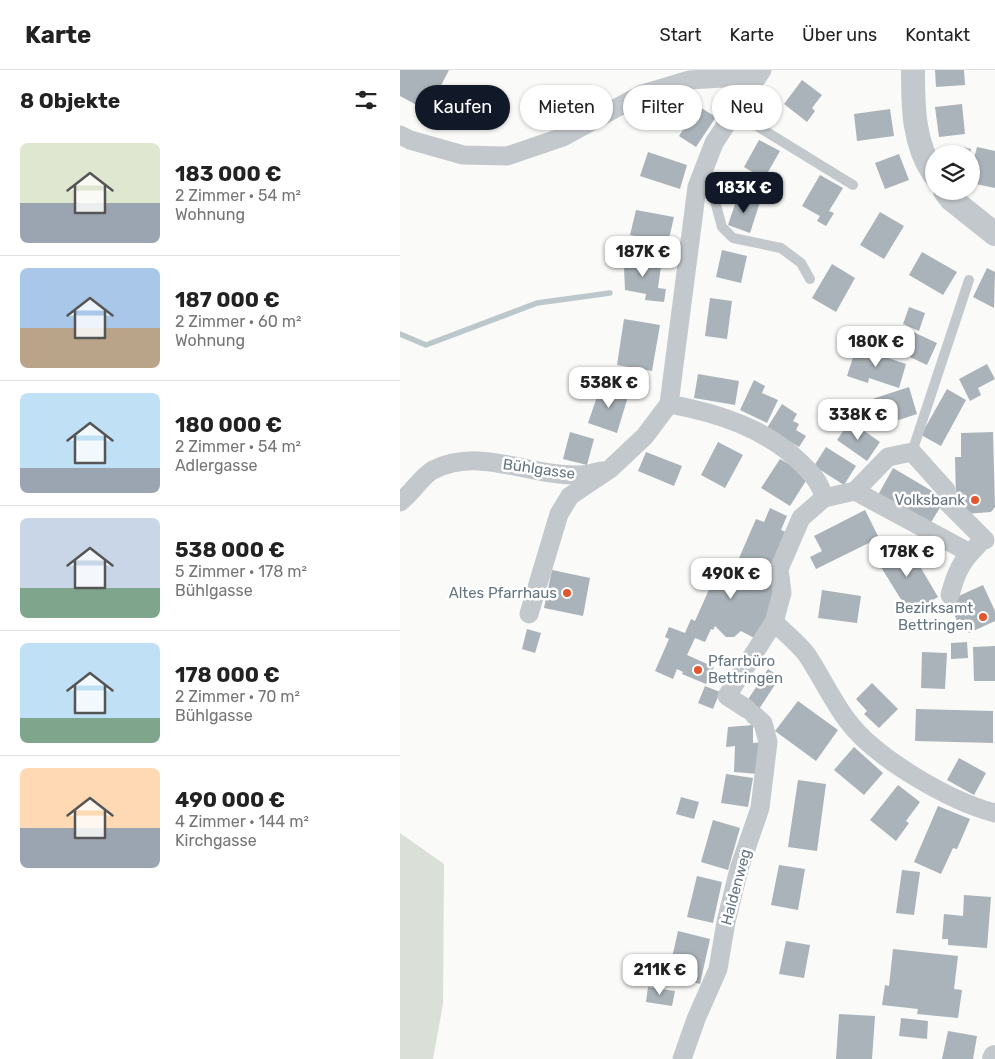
<!DOCTYPE html>
<html lang="de">
<head>
<meta charset="utf-8">
<style>
  body { margin:0; font-family:Rubik,sans-serif; background:#f6f6f6; color:#222; height:100vh; display:flex; flex-direction:column; font-size:19px; white-space:nowrap }
  * { box-sizing:border-box; margin:0 }
  p { font-size:16px; color:#767676 }
  .icon { flex:none; width:28px; height:28px; fill:none; stroke:currentColor; stroke-width:2; stroke-linecap:round; stroke-linejoin:round }
  .map { position:relative; flex:1; overflow:hidden }
  .details { display:flex; flex-direction:column; background:#fff; width:400px }
  .details>* { flex:none }
  .hud { position:absolute; left:15px; top:15px; width:475px; height:45px; display:flex; gap:10px }
  .buttons { position:absolute; left:525px; top:75px; display:grid; gap:10px }
  .buttons a { display:grid; place-items:center; width:55px; height:55px; border-radius:50%; background:#fff; box-shadow:0 1px 4px #0004; font-size:25px }
  .price { position:absolute; translate:-50% -42px; padding:0 11px; border-radius:10px; background:#fff; color:#222; font-size:16px; line-height:32px; filter:drop-shadow(0 1px 2px #0008) }
  .price::after { content:''; position:absolute; left:50%; top:30px; width:15px; height:11px; margin-left:-8px; background:inherit; clip-path:polygon(0 0,100% 0,50% 100%) }
  .price.active { background:#111827; color:#fff }
  ul { padding:0; list-style:none }
  li { display:flex; align-items:center; gap:15px; height:125px; padding:0 20px }
  li+li { border-top:1px solid #e0e0e0 }
  li span { display:grid; place-items:center; flex:none; width:140px; height:100px; border-radius:8px; color:#555 }
  li>.icon { margin-inline-start:auto }
  span .icon { width:60px; height:60px; fill:#fffc; stroke-width:1 }
  li b { font-size:21px }
  h2 { display:flex; justify-content:space-between; align-items:center; height:60px; padding:0 20px; font-size:21px }
  .tag { padding:0 18px; border-radius:22px; background:#fff; box-shadow:0 1px 4px #0004; font-size:18px; line-height:45px }
  .tag.active { background:#111827; color:#fff }
  header { display:flex; align-items:center; gap:30px; box-sizing:border-box; height:70px; padding:0 25px; background:#fff; border-bottom:1px solid #e0e0e0 }
  header strong { font-size:24px }
  nav { display:flex; gap:28px; margin-inline-start:auto; font-size:18px }
  main { display:flex; flex:1; min-height:0 }
  .map>svg:first-child { display:block }
</style>
</head>
<body>
<header>
<strong>Karte</strong>
<nav><a>Start</a><a>Karte</a><a>Über uns</a><a>Kontakt</a></nav>
</header>
<main>
<section class="details">
<h2>8 Objekte<svg class="icon" aria-label="filters" viewBox="0 0 24 24"><path d="M4 7h16M4 17h16"/><circle cx="9" cy="7" r="2"/><circle cx="15" cy="17" r="2"/></svg></h2>
<ul>
<li><span style="background:linear-gradient(#dfe7d0 60%,#9aa5b1 0)"><svg class="icon" aria-label="home" viewBox="0 0 24 24"><path d="M3 11l9-7 9 7M6 9v11h12V9"/></svg></span><div><b>183 000 €</b><p>2 Zimmer · 54 m²</p><p>Wohnung</p></div></li>
<li><span style="background:linear-gradient(#a9c7e8 60%,#b9a48a 0)"><svg class="icon" aria-label="home" viewBox="0 0 24 24"><path d="M3 11l9-7 9 7M6 9v11h12V9"/></svg></span><div><b>187 000 €</b><p>2 Zimmer · 60 m²</p><p>Wohnung</p></div></li>
<li><span style="background:linear-gradient(#bfe0f5 75%,#9aa5b1 0)"><svg class="icon" aria-label="home" viewBox="0 0 24 24"><path d="M3 11l9-7 9 7M6 9v11h12V9"/></svg></span><div><b>180 000 €</b><p>2 Zimmer · 54 m²</p><p>Adlergasse</p></div></li>
<li><span style="background:linear-gradient(#c9d6e8 70%,#7fa58c 0)"><svg class="icon" aria-label="home" viewBox="0 0 24 24"><path d="M3 11l9-7 9 7M6 9v11h12V9"/></svg></span><div><b>538 000 €</b><p>5 Zimmer · 178 m²</p><p>Bühlgasse</p></div></li>
<li><span style="background:linear-gradient(#bfe0f5 75%,#7fa58c 0)"><svg class="icon" aria-label="home" viewBox="0 0 24 24"><path d="M3 11l9-7 9 7M6 9v11h12V9"/></svg></span><div><b>178 000 €</b><p>2 Zimmer · 70 m²</p><p>Bühlgasse</p></div></li>
<li><span style="background:linear-gradient(#ffd9b3 60%,#9aa5b1 0)"><svg class="icon" aria-label="home" viewBox="0 0 24 24"><path d="M3 11l9-7 9 7M6 9v11h12V9"/></svg></span><div><b>490 000 €</b><p>4 Zimmer · 144 m²</p><p>Kirchgasse</p></div></li>
</ul>
</section>
<div class="map">
<svg width="595" height="989" viewBox="0 0 595 989">
  <rect width="100%" height="100%" fill="#fafaf8"/>
  <path fill="#dadfd7" d="M0,763L44,794L43,934L33,989H0Z"/>
  <g fill="none" stroke-linecap="round" stroke-linejoin="round">
    <path stroke="#bbc7cb" stroke-width="5.5" d="M0,264L26,275L137,233L210,223"/>
  </g>
  <g fill="#aab3b9">
    <path d="M0,0H49L28,41L0,26Z"/>
    <path d="M535,0H564L565,15L536,17Z"/>
    <path d="M402,10L422,25L412,38L415,41L407,52L384,34Z"/>
    <path d="M562,34L565,64L539,67L535,37Z"/>
    <path d="M298,36L316,47L296,77L279,66Z"/>
    <path d="M490,39L494,66L457,71L454,44Z"/>
    <path d="M359,70L380,81L364,109L344,97Z"/>
    <path d="M558,76L571,79L570,84H556Z"/>
    <path d="M577,77L595,81V118L571,113V100Z"/>
    <path d="M248,82L287,95L280,119L240,106Z"/>
    <path d="M499,84L509,110L485,119L475,93Z"/>
    <path d="M420,105L443,118L429,141L434,143L426,156L417,151L420,146L402,136Z"/>
    <path d="M338,125L360,132L350,163L328,155Z"/>
    <path d="M236,140L274,147L268,173L230,165Z"/>
    <path d="M480,142L504,156L484,189L460,175Z"/>
    <path d="M322,180L347,186L341,213L316,207Z"/>
    <path d="M226,181H231L243,194L261,196L258,218L266,219L264,232L245,230L246,224L225,220L224,197Z"/>
    <path d="M522,182L557,202L543,225L509,205Z"/>
    <path d="M432,194L455,208L436,242L412,228Z"/>
    <path d="M587,198L595,202L594,238L573,227Z"/>
    <path d="M310,228L332,231L327,269L305,266Z"/>
    <path d="M509,237L525,243L519,261L503,254Z"/>
    <path d="M224,249L260,255L252,301L217,295Z"/>
    <path d="M509,260L537,273L527,295L499,282Z"/>
    <path d="M457,275L477,281L476,284L506,294L499,318L469,308L468,313L447,306Z"/>
    <path d="M587,294L595,309L578,318L581,325L570,331L559,309Z"/>
    <path d="M298,304L339,311L335,335L294,328Z"/>
    <path d="M354,310L365,316L362,323L378,330L367,353L340,340Z"/>
    <path d="M201,315L229,323L217,363L188,353Z"/>
    <path d="M509,317L517,344L471,359L463,332Z"/>
    <path d="M547,319L566,330L541,376L521,365Z"/>
    <path d="M382,334L397,344L393,351L399,354L396,360L406,366L399,377L367,358Z"/>
    <path d="M450,351L480,372L467,391L437,370Z"/>
    <path d="M170,362L194,369L187,395L163,389Z"/>
    <path d="M593,362L595,437L591,442L565,444L556,431L555,387H561V363Z"/>
    <path d="M318,372L343,385L325,418L301,405Z"/>
    <path d="M426,377L456,396L444,415L414,396Z"/>
    <path d="M246,382L282,396L274,416L238,401Z"/>
    <path d="M380,389L409,406L390,436L361,418Z"/>
    <path d="M493,398L532,421L530,423L544,431L530,454L478,425Z"/>
    <path d="M370,438L387,446L381,460L388,463L368,510L377,514L368,550L356,569L341,561L334,567H326L315,556L313,560L311,559L305,572L295,568L287,585L314,597L306,614L282,604L283,602L277,599L273,609L255,601L269,569L265,567L269,557L285,563L291,549L295,551L323,488L336,495L356,449L364,452Z"/>
    <path d="M465,440L479,468L416,499L410,487L422,481L414,466Z"/>
    <path d="M505,471L538,527L510,544L476,489Z"/>
    <path d="M152,500L190,508L183,546L144,538Z"/>
    <path d="M583,515L595,541V551L569,563L564,552L559,555L554,544L558,542L552,529Z"/>
    <path d="M422,520L461,526L457,553L418,548Z"/>
    <path d="M127,559L141,563L135,583L122,579Z"/>
    <path d="M567,572L568,588L551,589V573Z"/>
    <path d="M595,576V611H574L573,577Z"/>
    <path d="M522,582L547,583L545,619L521,618Z"/>
    <path d="M368,599L380,607L359,639L347,631Z"/>
    <path d="M472,613L498,639L479,658L464,644L467,641L456,629Z"/>
    <path d="M305,616L320,622L313,639L298,633Z"/>
    <path d="M398,631L438,660L416,691L375,661Z"/>
    <path d="M516,639L593,641V673L515,671Z"/>
    <path d="M353,655V673L362,672L358,704L334,702L335,676L326,677L328,657Z"/>
    <path d="M454,677L483,703L464,725L434,700Z"/>
    <path d="M559,688L586,703L574,725L547,710Z"/>
    <path d="M326,704L353,708L348,737L321,733Z"/>
    <path d="M398,710L426,714L417,781L388,777Z"/>
    <path d="M498,715L520,732L506,751L509,753L496,771L470,750Z"/>
    <path d="M281,727L299,732L294,749L276,744Z"/>
    <path d="M538,736L570,749L557,779L553,778L541,804L514,792Z"/>
    <path d="M313,750L340,758L328,800L301,792Z"/>
    <path d="M379,795L405,799L398,840L371,835Z"/>
    <path d="M502,800L520,802L514,845L496,843Z"/>
    <path d="M297,806L322,812L313,853L287,847Z"/>
    <path d="M564,825L591,827L587,878L548,875V869H542L544,844L563,846Z"/>
    <path d="M278,861L310,869L300,914L268,906Z"/>
    <path d="M386,871L410,875L404,908L379,904Z"/>
    <path d="M493,879L558,886L554,919L562,920L558,948L517,944L518,939L482,935L485,915L489,916Z"/>
    <path d="M248,917L275,921L272,936L246,932Z"/>
    <path d="M439,944L475,946L472,989H436Z"/>
    <path d="M501,948L528,951L527,969L499,966Z"/>
    <path d="M548,961L577,966L573,989H542Z"/>
  </g>
  <g fill="none" stroke-linecap="round" stroke-linejoin="round">
    <g stroke="#c3c8cc" stroke-width="10">
      <path d="M334,42L453,115"/>
      <path d="M301,107L312,120L322,157L333,168L381,178L401,193L410,209"/>
      <path d="M512,382L569,210"/>
    </g>
    <g stroke="#c3c8cc" stroke-width="19">
      <path d="M0,65L10,70L63,85L107,86L163,67L242,24L289,10L357,6"/>
      <path d="M269,334C318,343 365,358 401,393C413,405 420,412 424,428"/>
      <path d="M455,421L488,387L512,382L546,420L547,432L585,470"/>
      <path d="M0,432C11,424 22,406 33,400C81,376 130,407 179,405C187,405 195,402 202,401"/>
      <path d="M550,525C556,503 561,491 578,475"/>
      <path d="M129,544L159,444L170,426L210,399L245,366L269,334L297,117L314,73L362,0"/>
      <path d="M374,552C385,563 398,573 407,585C421,606 432,630 447,650C475,688 549,731 595,743"/>
      <path d="M347,639L327,626L374,552L382,523L379,499L401,448L424,428L455,421L570,483"/>
      <path d="M282,989L296,949L318,899L326,852L339,799L360,738L368,672L363,653L354,645"/>
    </g>
    <g stroke="#c3c8cc" stroke-width="24">
      <path d="M513,0C513,36 513,73 534,104"/>
      <path d="M545,121L551,129L595,164"/>
      <path d="M594,989L595,987"/>
    </g>
  </g>
  <g fill="#e4572e" stroke="#fff" stroke-width="2">
    <circle cx="575" cy="430" r="5"/>
    <circle cx="167" cy="523" r="5"/>
    <circle cx="583" cy="547" r="5"/>
    <circle cx="298" cy="600" r="5"/>
  </g>
  <g text-anchor="middle" dominant-baseline="central" stroke-width="5" stroke-linejoin="round" paint-order="stroke">
    <g font-size="15" fill="#657683" stroke="#fff">
      <text transform="translate(139 399) rotate(8)">Bühlgasse</text>
      <text transform="translate(336 817) rotate(-75)">Haldenweg</text>
    </g>
    <g font-size="15" fill="#657683" stroke="#fff" text-anchor="end">
      <text x="565" y="430">Volksbank</text>
      <text x="157" y="523">Altes Pfarrhaus</text>
      <text x="573" y="538">Bezirksamt<tspan x="573" dy="17">Bettringen</tspan></text>
      <text x="308" y="591" text-anchor="start">Pfarrbüro<tspan x="308" dy="17">Bettringen</tspan></text>
    </g>
  </g>
</svg>
<div class="buttons">
<a><svg class="icon" aria-label="layers" viewBox="0 0 24 24"><path d="M12 4l9 5-9 5-9-5zM3 14l9 5 9-5"/></svg></a>
</div>
<b class="price active" style="left:344px;top:144px">183K €</b>
<b class="price" style="left:243px;top:208px">187K €</b>
<b class="price" style="left:476px;top:298px">180K €</b>
<b class="price" style="left:209px;top:339px">538K €</b>
<b class="price" style="left:458px;top:371px">338K €</b>
<b class="price" style="left:507px;top:508px">178K €</b>
<b class="price" style="left:331px;top:530px">490K €</b>
<b class="price" style="left:260px;top:926px">211K €</b>
<div class="hud">
<a class="tag active">Kaufen</a>
<a class="tag">Mieten</a>
<a class="tag">Filter</a>
<a class="tag">Neu</a>
</div>
</div>
</main>
</body>
</html>
